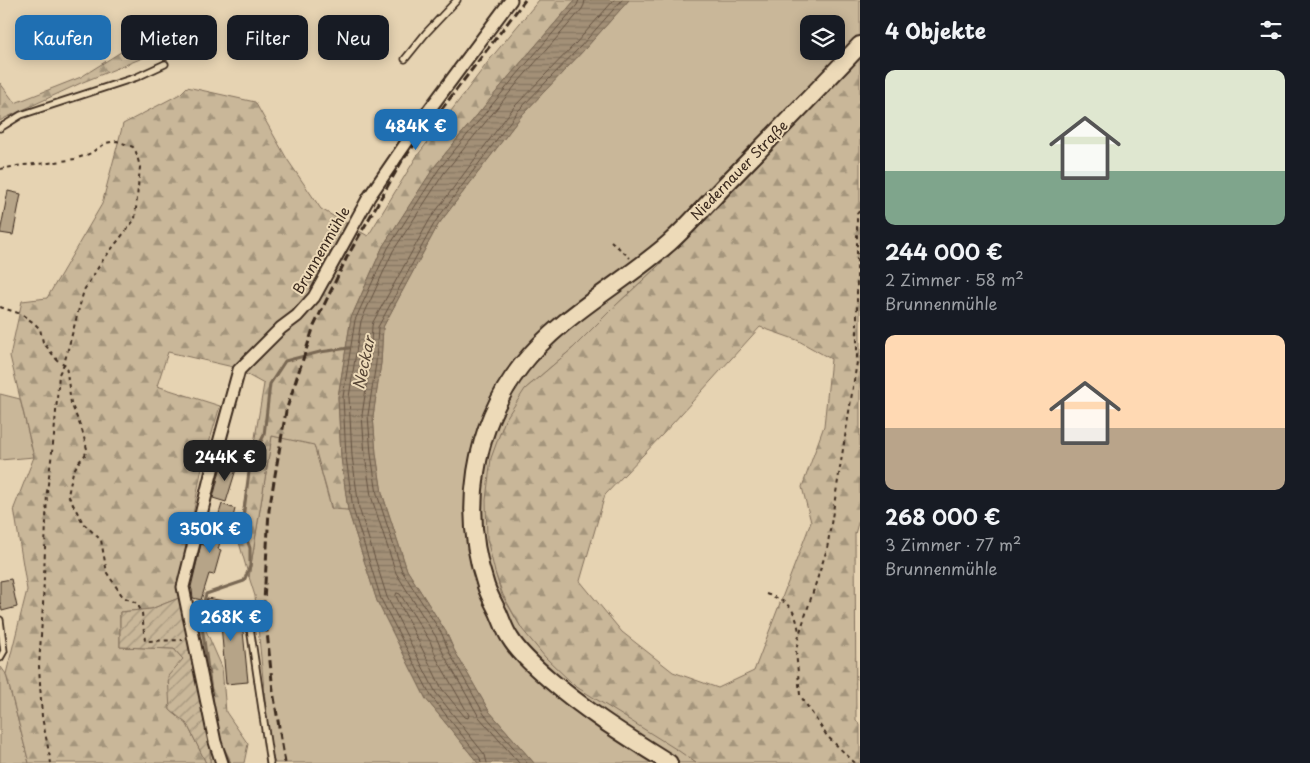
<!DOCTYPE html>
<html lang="de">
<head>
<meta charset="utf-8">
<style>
  body { margin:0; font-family:"Playpen Sans",sans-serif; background:#242831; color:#f1f3f6; height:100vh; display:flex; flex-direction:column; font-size:19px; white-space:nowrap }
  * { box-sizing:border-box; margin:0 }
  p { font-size:16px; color:#9ea1a6 }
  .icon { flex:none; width:28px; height:28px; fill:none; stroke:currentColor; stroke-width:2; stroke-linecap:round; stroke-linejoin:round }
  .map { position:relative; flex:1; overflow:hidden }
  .drawer { display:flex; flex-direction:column; background:#171b24; width:450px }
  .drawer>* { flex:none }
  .guide { position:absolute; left:15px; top:15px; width:475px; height:45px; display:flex; gap:10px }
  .fabs { position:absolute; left:800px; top:15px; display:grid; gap:10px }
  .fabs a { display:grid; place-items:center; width:45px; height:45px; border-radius:10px; background:#171b24; box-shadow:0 2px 12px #0003; font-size:25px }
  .price { position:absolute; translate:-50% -42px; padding:0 11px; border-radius:10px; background:#1f6fb2; color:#fff; font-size:16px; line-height:32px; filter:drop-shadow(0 1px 2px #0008) }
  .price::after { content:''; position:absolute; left:50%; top:30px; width:15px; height:11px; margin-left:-8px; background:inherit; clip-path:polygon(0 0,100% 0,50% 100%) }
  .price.current { background:#222; color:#fff }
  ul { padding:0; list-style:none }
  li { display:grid; align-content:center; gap:10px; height:265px; padding:0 25px }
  li span { display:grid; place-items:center; height:155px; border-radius:10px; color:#555 }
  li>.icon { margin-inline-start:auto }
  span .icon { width:90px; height:90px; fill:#fffc; stroke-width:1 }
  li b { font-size:21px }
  h2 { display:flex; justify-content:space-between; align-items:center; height:60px; padding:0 25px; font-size:21px }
  .chip { padding:0 18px; border-radius:10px; background:#171b24; box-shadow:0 2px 12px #0003; font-size:18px; line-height:45px }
  .chip.current { background:#1f6fb2; color:#fff }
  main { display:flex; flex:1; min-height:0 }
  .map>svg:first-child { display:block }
</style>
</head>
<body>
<main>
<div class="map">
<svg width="860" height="763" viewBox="0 0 860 763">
  <defs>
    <pattern id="forest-firs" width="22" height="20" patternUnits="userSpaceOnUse" patternTransform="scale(1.25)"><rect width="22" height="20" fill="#c9b799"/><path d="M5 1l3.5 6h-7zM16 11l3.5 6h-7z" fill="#a4957c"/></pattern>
    <pattern id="garden-furrows" width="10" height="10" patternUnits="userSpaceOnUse" patternTransform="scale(1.25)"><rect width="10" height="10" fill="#c9b799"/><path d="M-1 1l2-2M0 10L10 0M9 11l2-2" fill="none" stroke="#a4957c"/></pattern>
    <pattern id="water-rules" width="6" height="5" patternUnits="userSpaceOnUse" patternTransform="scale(1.25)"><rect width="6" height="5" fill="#a39077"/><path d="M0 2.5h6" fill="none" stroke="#867661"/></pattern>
  </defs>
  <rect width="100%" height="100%" fill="#e6d3b2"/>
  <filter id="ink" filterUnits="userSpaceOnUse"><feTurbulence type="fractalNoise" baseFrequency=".02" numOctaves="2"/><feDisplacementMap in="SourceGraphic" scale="10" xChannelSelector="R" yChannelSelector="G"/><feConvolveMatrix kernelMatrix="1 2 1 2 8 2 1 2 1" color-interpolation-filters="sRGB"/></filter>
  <g filter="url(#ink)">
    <g fill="#c9b799" stroke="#82705c" fill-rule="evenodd">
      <path d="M629,0H860V58L697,229L656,268L614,307L573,348L525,389L495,572L502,595L522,629L696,763H534L489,711L454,650L446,632L407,570L382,493L376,454L373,416L381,363L383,327L438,225L522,115L584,50ZM809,24H836V51H809Z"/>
      <path d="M0,394L20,399L34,457L0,460Z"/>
      <path d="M272,436L314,444L331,508L348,510L377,601L426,699L478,763H275L270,751L255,596L249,577Z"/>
      <path d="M0,667H1L6,674L29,763H0Z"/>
    </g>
    <g fill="url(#forest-firs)" stroke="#82705c" fill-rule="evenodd">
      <path d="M539,0H575L511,74L435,166L383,246L351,318L338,397L341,457L348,510L332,509L314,445L272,436L249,577L238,539L264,384L233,367L168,352L157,386L220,406L202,467L182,573L193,613L200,617L222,667L226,712L248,744L244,763H210V741L179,598L151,609L120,612V647L174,649L183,659L170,710L187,724L206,763H29L6,674L27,590L14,508L34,457L10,356L22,301L47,298L102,204L123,124L180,94L187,87L255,102L287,159L321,209L368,236L417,156L491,58Z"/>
      <path d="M147,31L164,47L145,57L83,82L3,119L0,121V83L15,103L81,77L124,50Z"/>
      <path d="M860,58V516L855,534L856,720L860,725V763H696L679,751L575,686L545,657L522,629L503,595L495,572L487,539L486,500L491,458L505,420L525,389L573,348L614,307L656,268L697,229ZM760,327L797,340L831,359L824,426L802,487L811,522L754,671L718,688L673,672L622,632L580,581L605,495L662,435Z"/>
    </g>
    <path fill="url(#garden-furrows)" stroke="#82705c" d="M179,598L193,613L210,741V763H206L187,724L170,710L168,676L183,659L174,649L120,647V612L151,609Z"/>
    <path fill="url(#water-rules)" stroke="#796753" d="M575,0H629L584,50L522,115L438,225L383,327L381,363L373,416L376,454L382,493L407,570L446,632L454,650L489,711L534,763H478L426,699L377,601L348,510L341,457L338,397L351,318L383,246L435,166L511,74Z"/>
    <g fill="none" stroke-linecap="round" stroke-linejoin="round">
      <g stroke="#655342" stroke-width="1">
        <path d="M397,593L400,594L430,641L437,659L469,715L468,718L465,717L442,689L396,596Z"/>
        <path d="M481,763L480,758L431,696L381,599L353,509L346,457L343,397L355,320L388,248L439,169L515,77L577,5L579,0"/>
        <path d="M487,763L485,755L436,693L387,597L359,508L352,456L349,397L361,321L393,251L444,173L519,81L582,9L584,5L585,0"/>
        <path d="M519,763L479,717L444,655L436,637L396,573L371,496L365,455L362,415L370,362L372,326L373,322L430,219L514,107L576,43L614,0"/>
        <path d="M527,763L484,714L449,652L442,634L402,571L377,494L371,454L368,415L376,363L378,327L435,222L518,111L580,47L622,0"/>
      </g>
      <g stroke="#796753" stroke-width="3">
        <path d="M213,705L202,626L201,612L206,594L244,581L250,566V548L242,526L250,464L264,435L270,384L285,361L320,352L349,348"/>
        <path d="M220,741L230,763"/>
      </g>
    </g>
    <g fill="#b6a488" stroke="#3b2a1e">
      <path d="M8,191L21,194L13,235L0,233Z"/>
      <path d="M222,462L237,466L226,502L213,498Z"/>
      <path d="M222,504L235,509L233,517L228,516L218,549L221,550L214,575L209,574L201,600L193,598L192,590L191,587L201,544L209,546Z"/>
      <path d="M11,579L17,607L2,611L0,602V581Z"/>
      <path d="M207,598L224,601L222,609L241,611L248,682L226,684L220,612L205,610Z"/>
    </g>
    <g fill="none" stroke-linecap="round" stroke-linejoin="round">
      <defs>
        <g id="lane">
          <path d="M405,59L426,33L457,0"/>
          <path d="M0,128L21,115L137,77L165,64"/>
          <path d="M0,620L4,651L0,658"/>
          <path d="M249,621L270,763"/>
        </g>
        <path id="street" d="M222,763L215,742L183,587L217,450L239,370L281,328L297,316L314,297L369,197L426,114L511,0"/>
        <path id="secondary" d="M669,763C628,737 587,712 550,680C537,669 519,653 510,638C505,631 502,621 498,612C494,604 489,595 486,586C461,512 473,428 521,366C561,315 621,285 669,243C689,225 707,204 726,184C771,138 816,92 860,45"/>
      </defs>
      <use href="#lane" stroke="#3b2a1e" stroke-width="9"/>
      <use href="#street" stroke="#3b2a1e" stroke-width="15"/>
      <use href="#secondary" stroke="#3b2a1e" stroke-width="20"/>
      <g stroke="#3b2a1e" stroke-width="2" stroke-dasharray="4 4" stroke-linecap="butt">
        <path d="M0,169L23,165L49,163L75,159L89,154L106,143L117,141L133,147L136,152L140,167L135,219L103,260L84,290L64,364L59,374L54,436L47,492L43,605L39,666L42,717L51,763"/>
        <path d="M611,241L630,258"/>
        <path d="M0,307L21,314L34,323L40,329L43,342L57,360L66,365L71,403L82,430L87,449L85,455L78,463L73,472L68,495L83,523L101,540L107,573L123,597L137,603L142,613L145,641L183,640"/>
        <path d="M766,594C789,601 796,610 799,633"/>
        <path d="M855,763L827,736L800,695L796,651L799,635L827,549L857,362V214L860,210"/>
      </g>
      <use href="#lane" stroke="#eddab8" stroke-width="5.5"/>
      <use href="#street" stroke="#eddab8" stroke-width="11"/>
      <use href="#secondary" stroke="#eddab8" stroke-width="16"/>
      <path stroke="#3b2a1e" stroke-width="3" stroke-dasharray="8 4" stroke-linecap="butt" d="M285,763L273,691L264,602L269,510L286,411L297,377L314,326L347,257L402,161L525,0"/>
    </g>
  </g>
  <g text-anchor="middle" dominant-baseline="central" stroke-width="4" stroke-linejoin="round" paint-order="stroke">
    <g font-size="14" fill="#3b2a1e" stroke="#eddab8">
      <text transform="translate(739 170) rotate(-46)">Niedernauer Straße</text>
      <text transform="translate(321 250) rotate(-60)">Brunnenmühle</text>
    </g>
    <g font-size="15" font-style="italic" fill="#554434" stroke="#eddab8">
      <text transform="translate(363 363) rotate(-78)">Neckar</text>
    </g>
  </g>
</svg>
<div class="fabs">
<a><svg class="icon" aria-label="layers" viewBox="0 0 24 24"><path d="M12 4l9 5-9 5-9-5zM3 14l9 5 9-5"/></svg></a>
</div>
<b class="price" style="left:416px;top:151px">484K €</b>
<b class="price current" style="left:225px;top:482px">244K €</b>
<b class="price" style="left:210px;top:554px">350K €</b>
<b class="price" style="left:231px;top:642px">268K €</b>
<div class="guide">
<a class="chip current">Kaufen</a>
<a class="chip">Mieten</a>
<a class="chip">Filter</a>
<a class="chip">Neu</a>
</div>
</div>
<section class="drawer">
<h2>4 Objekte<svg class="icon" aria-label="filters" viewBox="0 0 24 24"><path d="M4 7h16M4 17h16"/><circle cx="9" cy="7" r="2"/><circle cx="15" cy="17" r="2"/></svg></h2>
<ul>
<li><span style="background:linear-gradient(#dfe7d0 65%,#7fa58c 0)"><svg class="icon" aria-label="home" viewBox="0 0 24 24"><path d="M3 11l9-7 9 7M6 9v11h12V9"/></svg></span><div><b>244 000 €</b><p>2 Zimmer · 58 m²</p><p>Brunnenmühle</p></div></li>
<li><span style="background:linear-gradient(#ffd9b3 60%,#b9a48a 0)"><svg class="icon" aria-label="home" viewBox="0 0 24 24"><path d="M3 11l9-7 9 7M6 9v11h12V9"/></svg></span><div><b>268 000 €</b><p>3 Zimmer · 77 m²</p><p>Brunnenmühle</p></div></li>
</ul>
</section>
</main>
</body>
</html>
